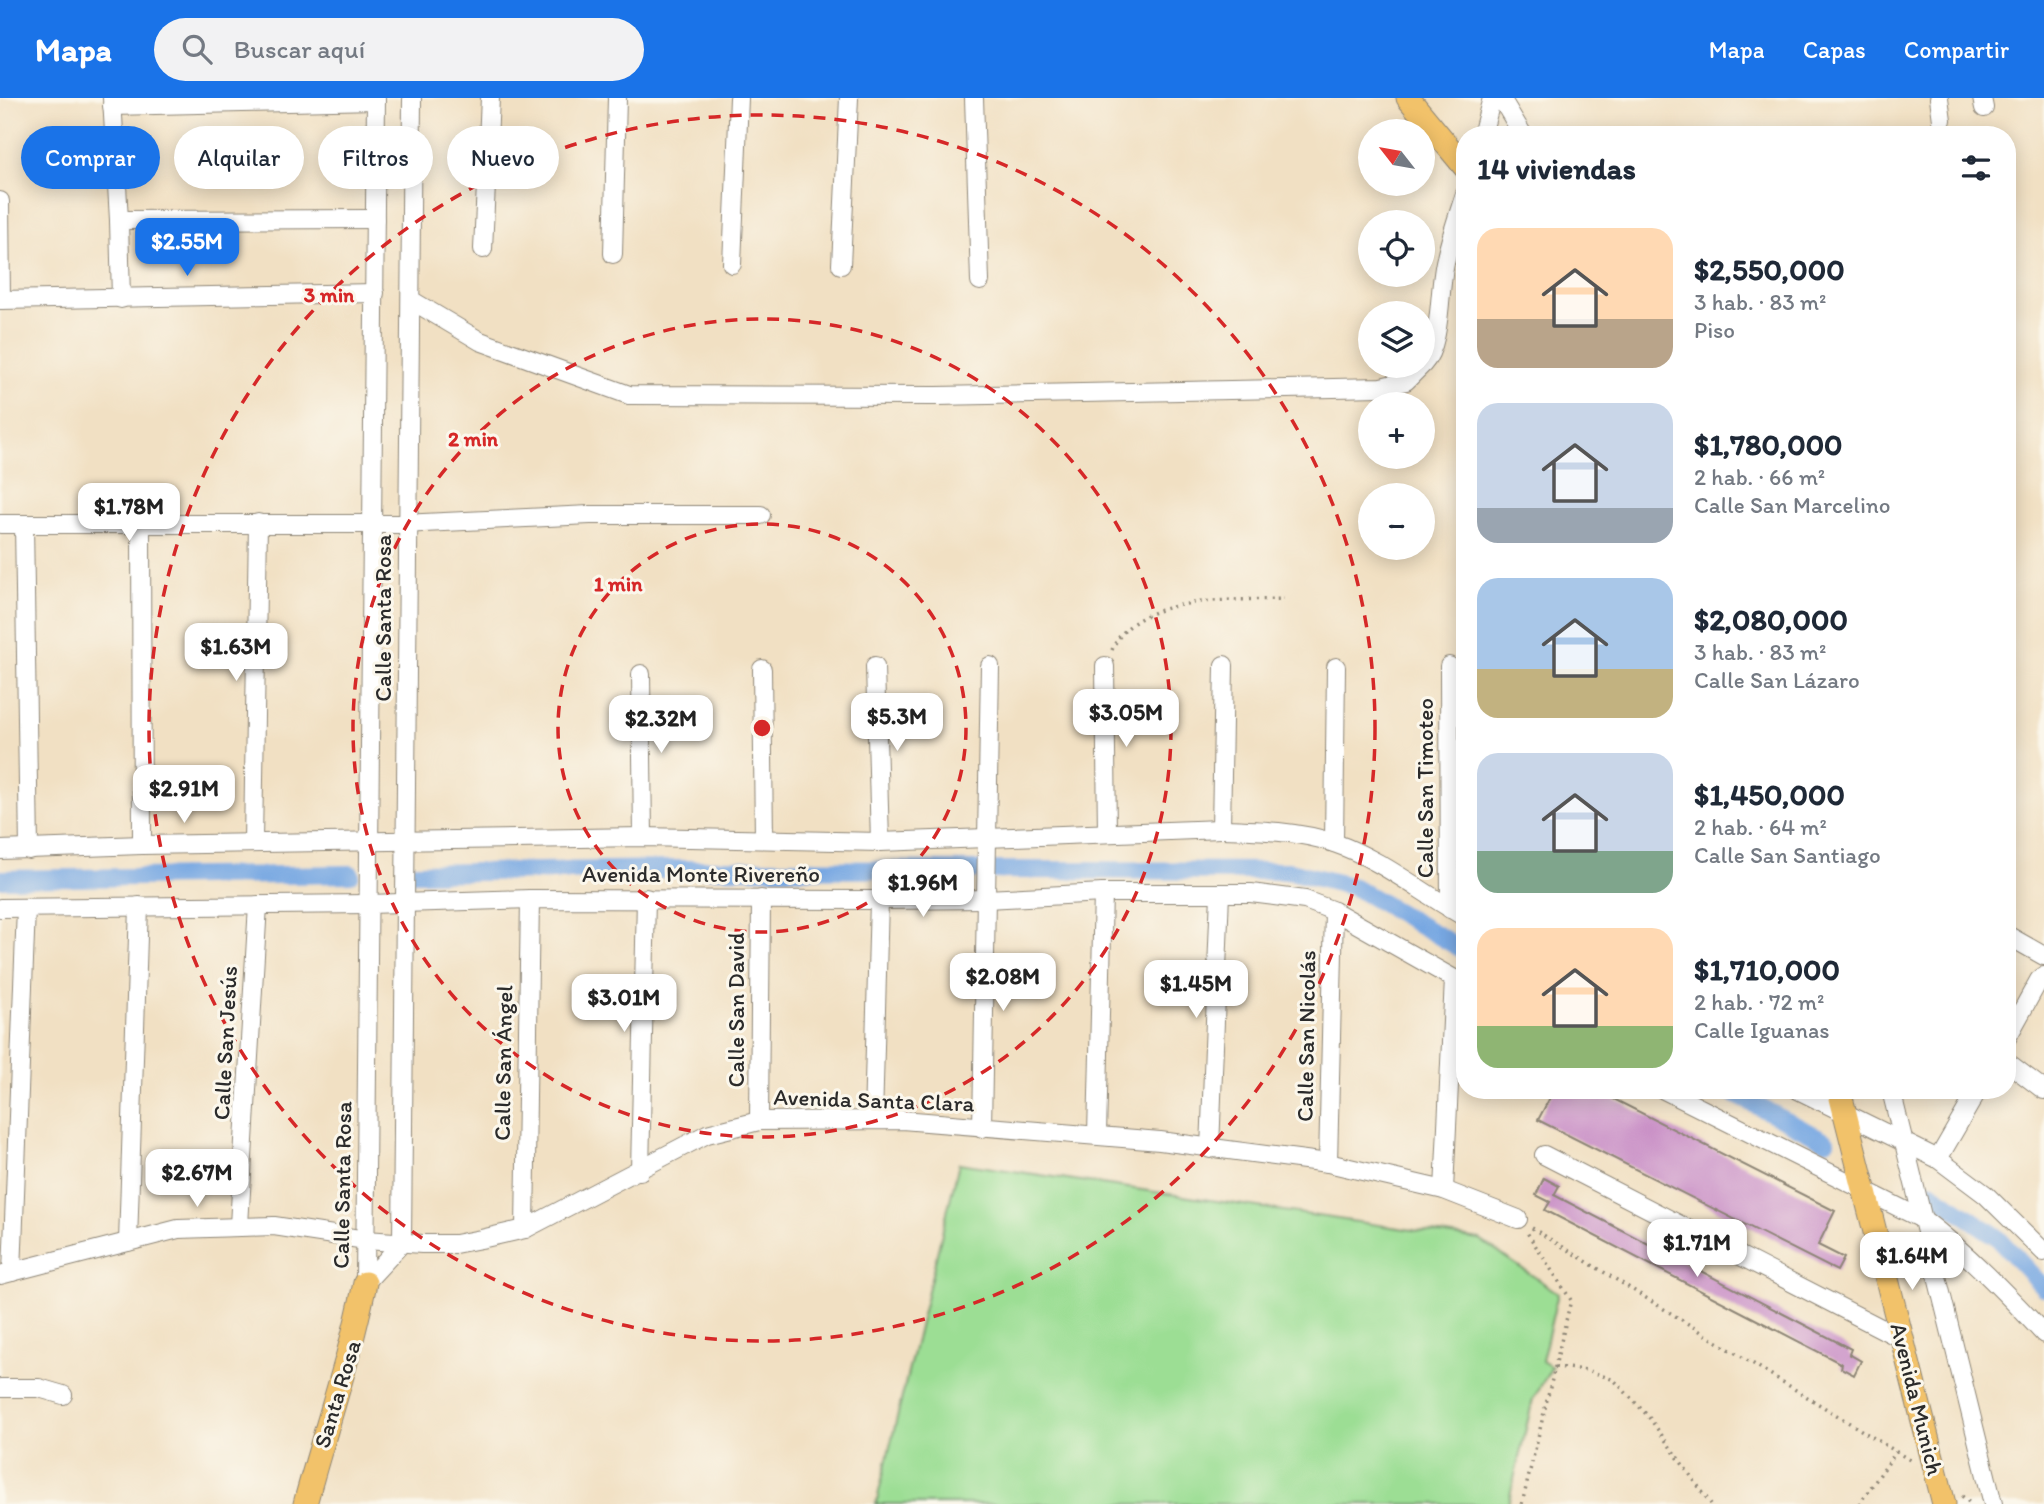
<!DOCTYPE html>
<html lang="es">
<head>
<meta charset="utf-8">
<style>
  body { margin:0; font-family:Itim,sans-serif; background:#f2f2f3; color:#1f2937; height:100vh; display:flex; flex-direction:column; font-size:26px; white-space:nowrap }
  * { box-sizing:border-box; margin:0 }
  p { font-size:23px; color:#747a83 }
  .icon { flex:none; width:38px; height:38px; fill:none; stroke:currentColor; stroke-width:2; stroke-linecap:round; stroke-linejoin:round }
  .map { position:relative; flex:1; overflow:hidden }
  .drawer { position:absolute; left:1456px; top:28px; width:560px; height:973px; display:flex; flex-direction:column; background:#fff; border-radius:28px; box-shadow:0 4px 18px #0003 }
  .drawer>* { flex:none }
  .banner { position:absolute; left:21px; top:28px; width:665px; height:63px; display:flex; gap:14px }
  .needle { width:46px; rotate:301deg }
  .fabs { position:absolute; left:1358px; top:21px; display:grid; gap:14px }
  .fabs a { display:grid; place-items:center; width:77px; height:77px; border-radius:50%; background:#fff; box-shadow:0 4px 18px #0003; font-size:35px }
  .price { position:absolute; translate:-50% -60px; padding:0 16px; border-radius:14px; background:#fff; color:#222; font-size:23px; line-height:46px; filter:drop-shadow(0 2px 4px #0008) }
  .price::after { content:''; position:absolute; left:50%; top:42px; width:21px; height:16px; margin-left:-10px; background:inherit; clip-path:polygon(0 0,100% 0,50% 100%) }
  .price.on { background:#1a73e8; color:#fff }
  ul { padding:0; list-style:none }
  li { display:flex; align-items:center; gap:21px; height:175px; padding:0 21px }
  li span { display:grid; place-items:center; flex:none; width:196px; height:140px; border-radius:21px; color:#555 }
  li>.icon { margin-inline-start:auto }
  span .icon { width:84px; height:84px; fill:#fffc; stroke-width:1 }
  li b { font-size:30px }
  h2 { display:flex; justify-content:space-between; align-items:center; height:84px; padding:0 21px; font-size:30px }
  .tag { padding:0 24px; border-radius:32px; background:#fff; box-shadow:0 4px 18px #0003; font-size:24px; line-height:63px }
  .tag.on { background:#1a73e8; color:#fff }
  header { display:flex; align-items:center; gap:42px; box-sizing:border-box; height:98px; padding:0 35px; background:#1a73e8; color:#fff }
  header strong { font-size:33px }
  nav { display:flex; gap:38px; margin-inline-start:auto; font-size:24px }
  .search { width:490px; height:63px; background:#f2f2f3; display:flex; align-items:center; gap:18px; box-sizing:border-box; padding:0 24px; border-radius:38px; color:#747a83; font-size:26px }
  .map>svg:first-child { display:block }
</style>
</head>
<body>
<header>
<strong>Mapa</strong>
<div class="search"><svg class="icon" aria-label="search" viewBox="0 0 24 24"><circle cx="10" cy="10" r="6"/><path d="M15 15l6 6"/></svg>Buscar aquí</div>
<nav><a>Mapa</a><a>Capas</a><a>Compartir</a></nav>
</header>
<div class="map">
<svg width="2044" height="1406" viewBox="0 0 2044 1406">
  <rect width="100%" height="100%" fill="#fbf7ec"/>
  <filter id="ink" filterUnits="userSpaceOnUse"><feTurbulence type="fractalNoise" baseFrequency=".0143" numOctaves="2"/><feDisplacementMap in="SourceGraphic" scale="14" xChannelSelector="R" yChannelSelector="G"/><feConvolveMatrix kernelMatrix="1 2 1 2 8 2 1 2 1" color-interpolation-filters="sRGB"/></filter>
  <filter id="wash" filterUnits="userSpaceOnUse"><feTurbulence type="fractalNoise" baseFrequency=".00686" numOctaves="4" result="noise"/><feDisplacementMap in="SourceGraphic" scale="28" xChannelSelector="R" yChannelSelector="G"/><feGaussianBlur stdDeviation="1.57" result="paint"/><feColorMatrix in="noise" values="0 0 0 0 0 0 0 0 0 0 0 0 0 0 0 0 0 1.4 0 .05"/><feComposite in="paint" operator="in"/></filter>
  <g filter="url(#wash)">
    <rect width="100%" height="100%" fill="#f1e0c3"/>
    <path fill="#9cde94" stroke="#648460" stroke-width="2" d="M959,1065L1480,1142L1558,1195L1542,1263L1552,1269L1533,1301L1508,1406H876Z"/>
    <g fill="none" stroke-linecap="round" stroke-linejoin="round">
      <g stroke="#77a7e2" stroke-width="18">
        <path d="M415,775L678,771L1290,773L1354,789L1465,853"/>
        <path d="M0,781L351,776"/>
        <path d="M1726,992L1826,1043"/>
        <path d="M1930,1094L1996,1138L2044,1190"/>
      </g>
    </g>
    <g id="blocks">
      <g fill="#ca92c7">
        <path d="M1554,992H1596L1835,1113L1818,1147L1844,1160L1837,1173L1538,1022Z"/>
        <path d="M1544,1080L1559,1088L1554,1097L1851,1251L1849,1256L1861,1263L1854,1277L1841,1270L1842,1266L1545,1112L1550,1104L1536,1097Z"/>
      </g>
    </g>
  </g>
  <g filter="url(#ink)">
    <use href="#blocks" fill-opacity="0" stroke="#8e8677" stroke-width="2"/>
    <g fill="none" stroke-linecap="round" stroke-linejoin="round">
      <defs>
        <g id="minor">
          <path d="M112,0L119,122L375,121"/>
          <path d="M974,0L980,183"/>
          <path d="M1501,0L1523,37"/>
          <path d="M1939,0L1942,22"/>
          <path d="M1982,0L1984,10"/>
          <path d="M112,8L376,2"/>
          <path d="M1482,37L1492,0"/>
          <path d="M0,103L1,202"/>
          <path d="M119,122L121,201"/>
          <path d="M483,151L490,0"/>
          <path d="M613,156L617,0"/>
          <path d="M732,166L739,0"/>
          <path d="M841,167L849,0"/>
          <path d="M0,202L375,195"/>
          <path d="M411,202L480,243L629,297L937,298L1381,289L1406,283L1421,268"/>
          <path d="M1423,266C1443,245 1438,188 1446,160C1451,138 1458,117 1465,96"/>
          <path d="M0,426H402L590,417H761"/>
          <path d="M24,426L29,752"/>
          <path d="M141,426L142,747"/>
          <path d="M875,568L880,744"/>
          <path d="M1105,568L1107,735"/>
          <path d="M1449,568L1450,811"/>
          <path d="M762,571L764,741"/>
          <path d="M641,576L643,739"/>
          <path d="M1221,731L1224,567"/>
          <path d="M253,745L258,425"/>
          <path d="M1334,745L1336,569"/>
          <path d="M0,752L142,747L643,739L880,744L1221,731C1258,732 1298,733 1334,745C1381,761 1422,795 1465,819"/>
          <path d="M0,810L369,806L530,801L879,802L986,801L1103,795H1251L1305,802L1334,813L1465,887"/>
          <path d="M2007,837L2044,858"/>
          <path d="M2007,940L2039,882L2044,878"/>
          <path d="M2007,964L2044,992"/>
          <path d="M1664,992L1924,1122C1968,1156 2006,1195 2044,1236"/>
          <path d="M1798,992L1938,1061L1986,1097L2044,1154"/>
          <path d="M1891,992L1993,1406"/>
          <path d="M873,1022L879,802"/>
          <path d="M759,1023L761,801"/>
          <path d="M982,1030L990,568"/>
          <path d="M1097,1037L1103,795"/>
          <path d="M1210,1051L1220,795"/>
          <path d="M1544,1057L1902,1241"/>
          <path d="M1938,1061L1978,992"/>
          <path d="M1328,1065L1334,813"/>
          <path d="M640,1073L646,800"/>
          <path d="M1444,1092L1454,881"/>
          <path d="M239,1127L258,807"/>
          <path d="M525,1131L530,801"/>
          <path d="M128,1144L139,808"/>
          <path d="M12,1174L26,810"/>
          <path d="M0,1177L178,1131L274,1128L366,1142L422,1146H455L481,1141L525,1131L707,1036L759,1023L902,1022L1160,1043L1328,1065L1444,1092L1518,1121"/>
          <path d="M365,1185L402,1145L412,0"/>
          <path d="M365,1185L376,0"/>
          <path d="M0,1290H39L63,1297"/>
        </g>
        <g id="major">
          <path d="M1408,0L1465,69"/>
          <path d="M1839,992L1944,1406"/>
          <path d="M305,1406C325,1332 350,1260 365,1185"/>
        </g>
      </defs>
      <use href="#minor" stroke="#8e8677" stroke-width="20"/>
      <use href="#major" stroke="#8e8677" stroke-width="25"/>
      <g stroke="#8e8677" stroke-width="3.5" stroke-dasharray="2 5" stroke-linecap="butt">
        <path d="M1112,552C1135,495 1233,503 1284,501"/>
        <path d="M1532,1130L1913,1364"/>
        <path d="M1555,1269L1587,1272L1614,1282L1648,1318L1711,1406"/>
        <path d="M1962,1398L1971,1406"/>
        <path d="M1522,1406L1571,1202L1526,1133"/>
        <path d="M1859,1406L1896,1354"/>
      </g>
      <use href="#minor" stroke="#fff" stroke-width="18"/>
      <use href="#major" stroke="#f2c26a" stroke-width="23"/>
    </g>
  </g>
  <g fill="none" stroke="#d62828" stroke-width="3.5" stroke-dasharray="12 9">
    <circle cx="762" cy="630" r="204"/>
    <circle cx="762" cy="630" r="409"/>
    <circle cx="762" cy="630" r="613"/>
  </g>
  <g text-anchor="middle" dominant-baseline="central" stroke-width="6" stroke-linejoin="round" paint-order="stroke">
    <g font-size="23" fill="#2b2b2b" stroke="#fbf7ec">
      <text transform="translate(383 520) rotate(-90)">Calle Santa Rosa</text>
      <text transform="translate(1425 690) rotate(-90)">Calle San Timoteo</text>
      <text x="701" y="776">Avenida Monte Rivereño</text>
      <text transform="translate(736 912) rotate(-90)">Calle San David</text>
      <text transform="translate(1306 938) rotate(-89)">Calle San Nicolás</text>
      <text transform="translate(225 945) rotate(-87)">Calle San Jesús</text>
      <text transform="translate(503 965) rotate(-89)">Calle San Ángel</text>
      <text transform="translate(874 1002) rotate(2)">Avenida Santa Clara</text>
      <text transform="translate(342 1087) rotate(-89)">Calle Santa Rosa</text>
      <text transform="translate(337 1296) rotate(-73)">Santa Rosa</text>
      <text transform="translate(1917 1301) rotate(76)">Avenida Munich</text>
    </g>
  </g>
  <circle cx="762" cy="630" r="10" fill="#d62828" stroke="#fbf7ec" stroke-width="3.5"/>
  <g font-size="21" text-anchor="middle" font-weight="bold" fill="#d62828" stroke="#fbf7ec" stroke-width="6" stroke-linejoin="round" paint-order="stroke">
    <text x="329" y="204">3 min</text>
    <text x="473" y="348">2 min</text>
    <text x="618" y="493">1 min</text>
  </g>
</svg>
<div class="fabs">
<a><svg class="needle" viewBox="-14 -14 28 28"><path d="M0-13l5 13h-10z" fill="#e53935"/><path d="M0 13l5-13h-10z" fill="#747a83"/></svg></a>
<a><svg class="icon" aria-label="locate" viewBox="0 0 24 24"><circle cx="12" cy="12" r="6"/><path d="M12 2v4M12 18v4M2 12h4M18 12h4"/></svg></a>
<a><svg class="icon" aria-label="layers" viewBox="0 0 24 24"><path d="M12 4l9 5-9 5-9-5zM3 14l9 5 9-5"/></svg></a>
<a>+</a>
<a>−</a>
</div>
<b class="price on" style="left:187px;top:180px">$2.55M</b>
<b class="price" style="left:129px;top:445px">$1.78M</b>
<b class="price" style="left:236px;top:585px">$1.63M</b>
<b class="price" style="left:1126px;top:651px">$3.05M</b>
<b class="price" style="left:897px;top:655px">$5.3M</b>
<b class="price" style="left:661px;top:657px">$2.32M</b>
<b class="price" style="left:184px;top:727px">$2.91M</b>
<b class="price" style="left:923px;top:821px">$1.96M</b>
<b class="price" style="left:1003px;top:915px">$2.08M</b>
<b class="price" style="left:1196px;top:922px">$1.45M</b>
<b class="price" style="left:624px;top:936px">$3.01M</b>
<b class="price" style="left:197px;top:1111px">$2.67M</b>
<b class="price" style="left:1697px;top:1181px">$1.71M</b>
<b class="price" style="left:1912px;top:1194px">$1.64M</b>
<div class="banner">
<a class="tag on">Comprar</a>
<a class="tag">Alquilar</a>
<a class="tag">Filtros</a>
<a class="tag">Nuevo</a>
</div>
<section class="drawer">
<h2>14 viviendas<svg class="icon" aria-label="filters" viewBox="0 0 24 24"><path d="M4 7h16M4 17h16"/><circle cx="9" cy="7" r="2"/><circle cx="15" cy="17" r="2"/></svg></h2>
<ul>
<li><span style="background:linear-gradient(#ffd9b3 65%,#b9a48a 0)"><svg class="icon" aria-label="home" viewBox="0 0 24 24"><path d="M3 11l9-7 9 7M6 9v11h12V9"/></svg></span><div><b>$2,550,000</b><p>3 hab. · 83 m²</p><p>Piso</p></div></li>
<li><span style="background:linear-gradient(#c9d6e8 75%,#9aa5b1 0)"><svg class="icon" aria-label="home" viewBox="0 0 24 24"><path d="M3 11l9-7 9 7M6 9v11h12V9"/></svg></span><div><b>$1,780,000</b><p>2 hab. · 66 m²</p><p>Calle San Marcelino</p></div></li>
<li><span style="background:linear-gradient(#a9c7e8 65%,#c2b280 0)"><svg class="icon" aria-label="home" viewBox="0 0 24 24"><path d="M3 11l9-7 9 7M6 9v11h12V9"/></svg></span><div><b>$2,080,000</b><p>3 hab. · 83 m²</p><p>Calle San Lázaro</p></div></li>
<li><span style="background:linear-gradient(#c9d6e8 70%,#7fa58c 0)"><svg class="icon" aria-label="home" viewBox="0 0 24 24"><path d="M3 11l9-7 9 7M6 9v11h12V9"/></svg></span><div><b>$1,450,000</b><p>2 hab. · 64 m²</p><p>Calle San Santiago</p></div></li>
<li><span style="background:linear-gradient(#ffd9b3 70%,#8fb573 0)"><svg class="icon" aria-label="home" viewBox="0 0 24 24"><path d="M3 11l9-7 9 7M6 9v11h12V9"/></svg></span><div><b>$1,710,000</b><p>2 hab. · 72 m²</p><p>Calle Iguanas</p></div></li>
</ul>
</section>
</div>
</body>
</html>
